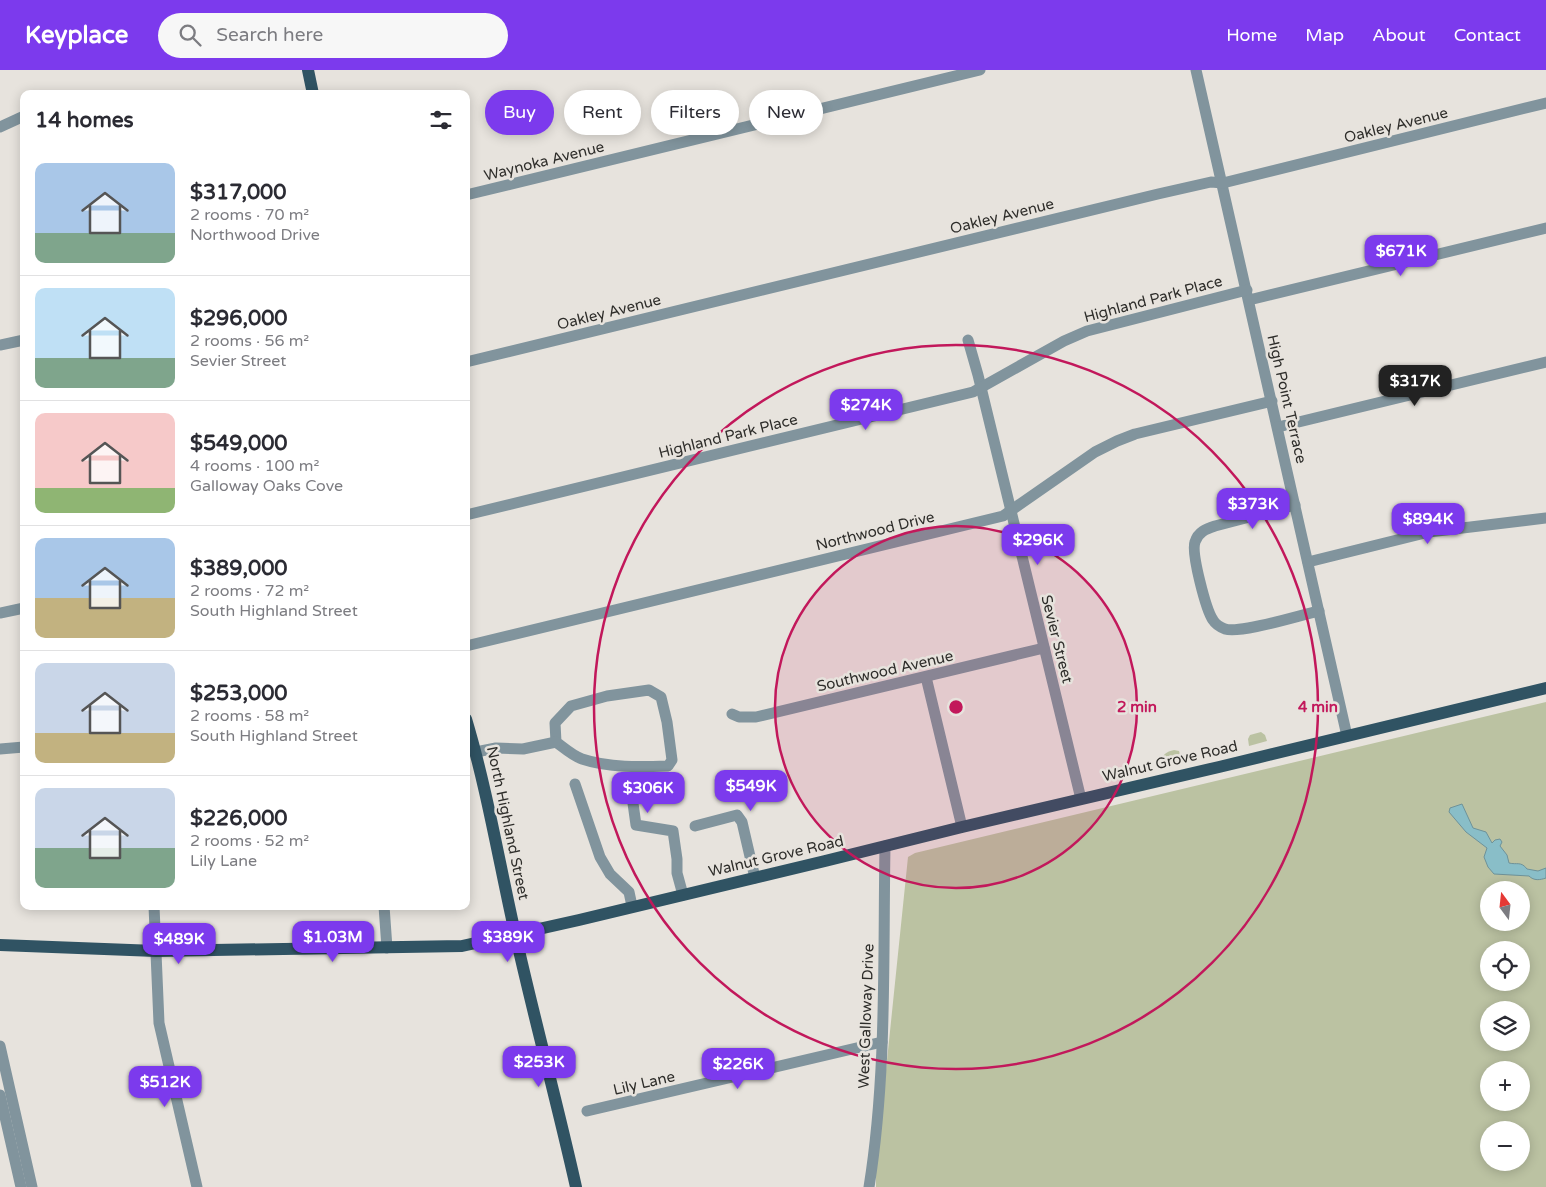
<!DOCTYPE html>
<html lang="en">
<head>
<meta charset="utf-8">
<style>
  body { margin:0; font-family:"Varela Round",sans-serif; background:#f7f7f7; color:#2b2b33; height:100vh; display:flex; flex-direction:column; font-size:19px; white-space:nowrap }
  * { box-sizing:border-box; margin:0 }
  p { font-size:16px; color:#7c7c81 }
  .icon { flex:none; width:28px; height:28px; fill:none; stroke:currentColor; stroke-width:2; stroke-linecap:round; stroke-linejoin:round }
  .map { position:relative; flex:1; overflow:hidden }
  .side { position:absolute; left:20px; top:20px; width:450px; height:820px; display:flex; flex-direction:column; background:#fff; border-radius:10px; box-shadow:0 2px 12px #0003 }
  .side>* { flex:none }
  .top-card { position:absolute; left:485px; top:20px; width:475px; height:45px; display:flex; gap:10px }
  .needle { width:32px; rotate:345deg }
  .controls { position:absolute; left:1480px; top:811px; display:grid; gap:10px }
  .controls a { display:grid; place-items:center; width:50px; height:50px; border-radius:50%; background:#fff; box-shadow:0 2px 12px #0003; font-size:25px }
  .price { position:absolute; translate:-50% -42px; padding:0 11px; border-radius:10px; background:#7c3aed; color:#fff; font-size:16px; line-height:32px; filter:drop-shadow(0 1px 2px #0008) }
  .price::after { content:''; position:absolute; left:50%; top:30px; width:15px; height:11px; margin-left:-8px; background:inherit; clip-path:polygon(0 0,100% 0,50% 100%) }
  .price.selected { background:#222; color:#fff }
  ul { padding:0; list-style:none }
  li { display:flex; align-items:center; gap:15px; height:125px; padding:0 15px }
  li+li { border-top:1px solid #e1e1e2 }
  li span { display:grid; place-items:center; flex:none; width:140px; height:100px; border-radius:10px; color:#555 }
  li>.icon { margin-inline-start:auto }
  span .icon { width:60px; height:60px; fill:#fffc; stroke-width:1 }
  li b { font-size:21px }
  h2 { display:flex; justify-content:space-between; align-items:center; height:60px; padding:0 15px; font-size:21px }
  .pill { padding:0 18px; border-radius:22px; background:#fff; box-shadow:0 2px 12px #0003; font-size:18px; line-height:45px }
  .pill.selected { background:#7c3aed; color:#fff }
  header { display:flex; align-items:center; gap:30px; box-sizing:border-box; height:70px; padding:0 25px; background:#7c3aed; color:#fff }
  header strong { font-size:24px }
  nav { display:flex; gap:28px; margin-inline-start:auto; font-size:18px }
  .search { width:350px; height:45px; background:#f7f7f7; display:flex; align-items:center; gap:12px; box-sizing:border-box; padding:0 18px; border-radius:28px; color:#7c7c81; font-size:19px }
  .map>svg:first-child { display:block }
</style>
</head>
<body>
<header>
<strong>Keyplace</strong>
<div class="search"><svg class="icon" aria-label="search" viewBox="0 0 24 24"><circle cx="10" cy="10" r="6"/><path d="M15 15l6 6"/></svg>Search here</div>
<nav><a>Home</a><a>Map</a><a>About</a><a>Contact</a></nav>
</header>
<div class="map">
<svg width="1546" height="1117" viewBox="0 0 1546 1117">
  <rect width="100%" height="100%" fill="#e7e3dd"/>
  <g fill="#bbc2a2" fill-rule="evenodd">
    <path d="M1546,632V1117H876V1097L908,787L915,783ZM1489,820H1521V852H1489ZM1489,880H1521V912H1489ZM1489,940H1521V972H1489ZM1489,1000H1521V1032H1489ZM1489,1060H1521V1092H1489Z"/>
    <path d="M1261,662L1265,665L1267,671L1249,676L1248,669L1250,665Z"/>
    <path d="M1174,680L1179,681L1182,692L1162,696C1160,686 1165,682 1174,680Z"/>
  </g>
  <path fill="#89bec8" stroke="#6e9299" d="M1462,734L1473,758L1486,762L1492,773L1495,770L1500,769L1502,772L1500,776L1507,785L1509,793C1517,795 1521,791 1527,799L1538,801L1546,798V808C1540,810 1534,811 1529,806L1494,804L1488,797L1484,787L1487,778L1466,762L1449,742L1450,738Z"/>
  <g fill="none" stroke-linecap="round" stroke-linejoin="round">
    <g stroke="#81949d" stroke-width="11">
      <path d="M1196,0L1347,666"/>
      <path d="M0,57L24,46"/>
      <path d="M466,125L980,0"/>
      <path d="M1249,230L1546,158"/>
      <path d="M968,270L978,305L1081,729"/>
      <path d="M0,275L24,270"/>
      <path d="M466,292L1158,124L1211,112L1223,113L1546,33"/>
      <path d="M1278,357L1546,292"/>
      <path d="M1295,435L1215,456C1206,459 1198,462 1195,472C1191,483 1206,540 1213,550C1216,555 1220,557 1225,559C1241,564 1300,545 1319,541"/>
      <path d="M466,445L973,322L1064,271L1087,261L1247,220"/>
      <path d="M1308,492L1429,462L1546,448"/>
      <path d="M0,543L24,538"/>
      <path d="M466,576L1003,446L1095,382L1117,371L1135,364L1272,331"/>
      <path d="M926,607L962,757"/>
      <path d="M649,620L661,627L667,652L672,690L668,696C640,697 609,698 582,689C573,686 564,678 556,672L555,653L571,636L607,626Z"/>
      <path d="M732,644L739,647H756L1044,578"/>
      <path d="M0,679L24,677"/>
      <path d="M476,682L496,678L523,679L556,672"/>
      <path d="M575,714L600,787L610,804L629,822L632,836"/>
      <path d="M631,719L636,755L673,761L677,789V803L683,825"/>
      <path d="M695,756L737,745L742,752L755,808"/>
      <path d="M154,836L159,953L197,1117"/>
      <path d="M384,836L387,878"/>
      <path d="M0,976L32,1117"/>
      <path d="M0,1025L21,1117"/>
      <path d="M587,1041L882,972"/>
      <path d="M869,1117C887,1005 883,889 885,776"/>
    </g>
    <g stroke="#305363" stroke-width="12">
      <path d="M308,0L313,24"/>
      <path d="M466,649C487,719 499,792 515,863C534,948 557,1032 576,1117"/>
      <path d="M0,875L156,881L462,876L579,850L825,791L962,757L1219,697L1546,618"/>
    </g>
  </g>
  <circle cx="956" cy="637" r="181" fill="#c2185b" fill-opacity=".12"/>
  <g fill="none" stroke="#c2185b" stroke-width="2.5">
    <circle cx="956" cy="637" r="181"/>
    <circle cx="956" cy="637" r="362"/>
  </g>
  <g text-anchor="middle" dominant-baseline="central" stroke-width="5" stroke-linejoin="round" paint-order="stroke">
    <g font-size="15" fill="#2e2d2a" stroke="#e7e3dd">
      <text transform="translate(1396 55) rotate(-14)">Oakley Avenue</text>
      <text transform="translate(544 91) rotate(-14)">Waynoka Avenue</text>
      <text transform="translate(1002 146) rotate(-14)">Oakley Avenue</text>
      <text transform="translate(1153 229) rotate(-15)">Highland Park Place</text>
      <text transform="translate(609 242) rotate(-14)">Oakley Avenue</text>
      <text transform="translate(1287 329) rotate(77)">High Point Terrace</text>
      <text transform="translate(728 366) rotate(-14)">Highland Park Place</text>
      <text transform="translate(875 461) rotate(-14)">Northwood Drive</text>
      <text transform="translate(1057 569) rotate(76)">Sevier Street</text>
      <text transform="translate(885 601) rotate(-13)">Southwood Avenue</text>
      <text transform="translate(1170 691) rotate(-13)">Walnut Grove Road</text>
      <text transform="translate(508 753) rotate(78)">North Highland Street</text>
      <text transform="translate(776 786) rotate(-13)">Walnut Grove Road</text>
      <text transform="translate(866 946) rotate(-88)">West Galloway Drive</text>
      <text transform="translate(644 1013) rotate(-13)">Lily Lane</text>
    </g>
  </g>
  <circle cx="956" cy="637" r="8" fill="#c2185b" stroke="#e7e3dd" stroke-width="2.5"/>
  <g font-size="15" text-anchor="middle" font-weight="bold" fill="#c2185b" stroke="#e7e3dd" stroke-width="5" stroke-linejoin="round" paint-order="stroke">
    <text x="1137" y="642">2 min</text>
    <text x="1318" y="642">4 min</text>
  </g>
</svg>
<div class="controls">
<a><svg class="needle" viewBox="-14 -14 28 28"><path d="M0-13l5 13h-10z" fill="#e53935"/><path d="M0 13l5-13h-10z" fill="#7c7c81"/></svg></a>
<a><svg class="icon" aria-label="locate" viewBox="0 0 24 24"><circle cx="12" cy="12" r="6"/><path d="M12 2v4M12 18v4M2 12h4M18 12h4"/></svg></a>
<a><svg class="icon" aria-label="layers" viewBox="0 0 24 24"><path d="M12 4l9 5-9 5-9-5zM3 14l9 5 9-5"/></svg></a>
<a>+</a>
<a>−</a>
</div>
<b class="price" style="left:1401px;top:207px">$671K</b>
<b class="price selected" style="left:1415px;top:337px">$317K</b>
<b class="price" style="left:866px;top:361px">$274K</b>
<b class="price" style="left:1253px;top:460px">$373K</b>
<b class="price" style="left:1428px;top:475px">$894K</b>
<b class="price" style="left:1038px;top:496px">$296K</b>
<b class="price" style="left:751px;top:742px">$549K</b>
<b class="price" style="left:648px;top:744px">$306K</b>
<b class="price" style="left:333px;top:893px">$1.03M</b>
<b class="price" style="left:508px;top:893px">$389K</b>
<b class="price" style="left:179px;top:895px">$489K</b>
<b class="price" style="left:539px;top:1018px">$253K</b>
<b class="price" style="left:738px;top:1020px">$226K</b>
<b class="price" style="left:165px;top:1038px">$512K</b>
<div class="top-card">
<a class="pill selected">Buy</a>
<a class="pill">Rent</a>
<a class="pill">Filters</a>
<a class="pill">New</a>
</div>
<section class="side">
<h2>14 homes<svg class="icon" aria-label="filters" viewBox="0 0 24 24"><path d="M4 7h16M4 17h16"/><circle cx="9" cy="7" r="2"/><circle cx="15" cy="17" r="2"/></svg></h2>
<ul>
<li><span style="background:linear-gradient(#a9c7e8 70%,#7fa58c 0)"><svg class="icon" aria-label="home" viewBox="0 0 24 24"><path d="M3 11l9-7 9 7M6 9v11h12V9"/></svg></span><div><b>$317,000</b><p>2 rooms · 70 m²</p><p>Northwood Drive</p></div></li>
<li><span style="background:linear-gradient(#bfe0f5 70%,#7fa58c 0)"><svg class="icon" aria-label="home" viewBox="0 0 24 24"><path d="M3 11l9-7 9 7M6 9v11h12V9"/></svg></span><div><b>$296,000</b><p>2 rooms · 56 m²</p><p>Sevier Street</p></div></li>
<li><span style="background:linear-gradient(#f6c9c9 75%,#8fb573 0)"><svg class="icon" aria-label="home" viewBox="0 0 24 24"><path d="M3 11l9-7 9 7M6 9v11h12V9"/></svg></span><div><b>$549,000</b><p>4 rooms · 100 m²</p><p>Galloway Oaks Cove</p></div></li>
<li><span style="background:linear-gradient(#a9c7e8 60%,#c2b280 0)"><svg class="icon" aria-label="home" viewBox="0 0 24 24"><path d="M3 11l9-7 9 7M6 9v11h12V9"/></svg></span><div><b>$389,000</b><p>2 rooms · 72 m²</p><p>South Highland Street</p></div></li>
<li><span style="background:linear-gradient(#c9d6e8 70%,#c2b280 0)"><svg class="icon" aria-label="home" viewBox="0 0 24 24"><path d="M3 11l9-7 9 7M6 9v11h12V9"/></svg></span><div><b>$253,000</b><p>2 rooms · 58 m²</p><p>South Highland Street</p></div></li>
<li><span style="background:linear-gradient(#c9d6e8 60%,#7fa58c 0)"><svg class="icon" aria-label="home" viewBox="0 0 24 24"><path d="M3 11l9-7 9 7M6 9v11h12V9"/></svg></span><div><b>$226,000</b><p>2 rooms · 52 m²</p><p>Lily Lane</p></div></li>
</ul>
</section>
</div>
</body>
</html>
